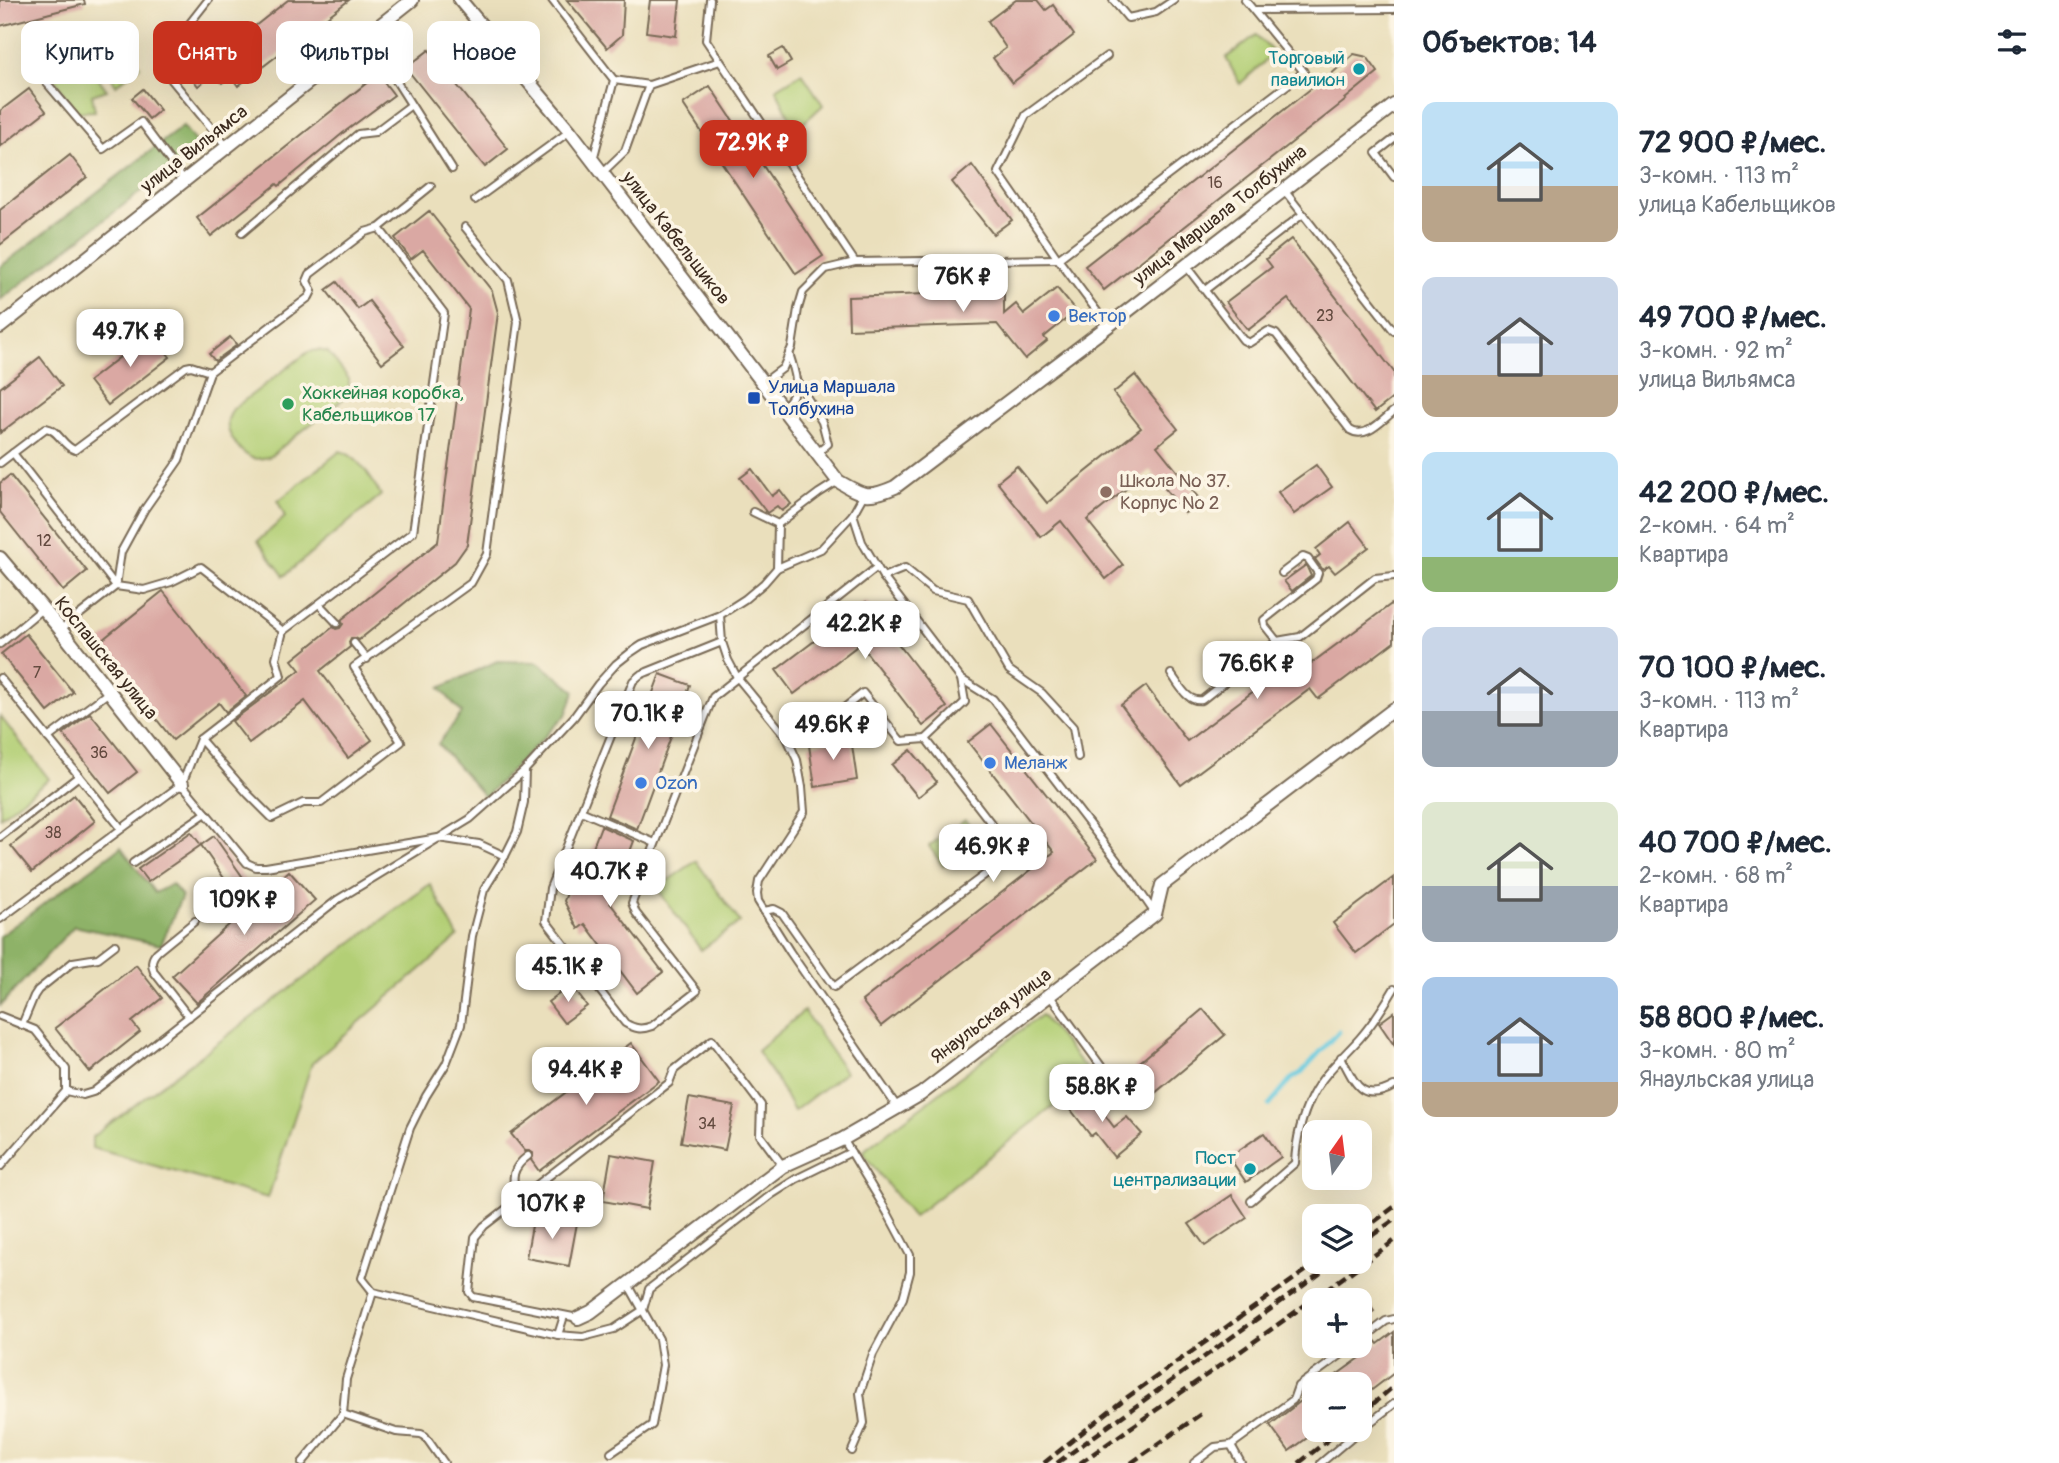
<!DOCTYPE html>
<html lang="ru">
<head>
<meta charset="utf-8">
<style>
  body { margin:0; font-family:Pangolin,sans-serif; background:#f2f2f3; color:#1f2937; height:100vh; display:flex; flex-direction:column; font-size:26px; white-space:nowrap }
  * { box-sizing:border-box; margin:0 }
  p { font-size:23px; color:#747a83 }
  .icon { flex:none; width:38px; height:38px; fill:none; stroke:currentColor; stroke-width:2; stroke-linecap:round; stroke-linejoin:round }
  .map { position:relative; flex:1; overflow:hidden }
  .drawer { display:flex; flex-direction:column; background:#fff; width:665px }
  .drawer>* { flex:none }
  .banner { position:absolute; left:21px; top:21px; width:665px; height:63px; display:flex; gap:14px }
  .needle { width:46px; rotate:14deg }
  .controls { position:absolute; left:1302px; top:1120px; display:grid; gap:14px }
  .controls a { display:grid; place-items:center; width:70px; height:70px; border-radius:14px; background:#fff; box-shadow:0 7px 28px #0002; font-size:35px }
  .price { position:absolute; translate:-50% -60px; padding:0 16px; border-radius:14px; background:#fff; color:#222; font-size:23px; line-height:46px; filter:drop-shadow(0 2px 4px #0008) }
  .price::after { content:''; position:absolute; left:50%; top:42px; width:21px; height:16px; margin-left:-10px; background:inherit; clip-path:polygon(0 0,100% 0,50% 100%) }
  .price.selected { background:#c8321e; color:#fff }
  ul { padding:0; list-style:none }
  li { display:flex; align-items:center; gap:21px; height:175px; padding:0 28px }
  li span { display:grid; place-items:center; flex:none; width:196px; height:140px; border-radius:14px; color:#555 }
  li>.icon { margin-inline-start:auto }
  span .icon { width:84px; height:84px; fill:#fffc; stroke-width:1 }
  li b { font-size:30px }
  h2 { display:flex; justify-content:space-between; align-items:center; height:84px; padding:0 28px; font-size:30px }
  .tag { padding:0 24px; border-radius:14px; background:#fff; box-shadow:0 7px 28px #0002; font-size:24px; line-height:63px }
  .tag.selected { background:#c8321e; color:#fff }
  main { display:flex; flex:1; min-height:0 }
  .map>svg:first-child { display:block }
</style>
</head>
<body>
<main>
<div class="map">
<svg width="1394" height="1463" viewBox="0 0 1394 1463">
  <rect width="100%" height="100%" fill="#fcf5e5"/>
  <filter id="ink" filterUnits="userSpaceOnUse"><feTurbulence type="fractalNoise" baseFrequency=".0143" numOctaves="2"/><feDisplacementMap in="SourceGraphic" scale="14" xChannelSelector="R" yChannelSelector="G"/><feConvolveMatrix kernelMatrix="1 2 1 2 8 2 1 2 1" color-interpolation-filters="sRGB"/></filter>
  <filter id="wash" filterUnits="userSpaceOnUse"><feTurbulence type="fractalNoise" baseFrequency=".00686" numOctaves="4" result="noise"/><feDisplacementMap in="SourceGraphic" scale="28" xChannelSelector="R" yChannelSelector="G"/><feGaussianBlur stdDeviation="1.57" result="paint"/><feColorMatrix in="noise" values="0 0 0 0 0 0 0 0 0 0 0 0 0 0 0 0 0 1.4 0 .05"/><feComposite in="paint" operator="in"/></filter>
  <g filter="url(#wash)">
    <rect width="100%" height="100%" fill="#eadfbc"/>
    <g fill="#b3cf76" stroke="#777c4a" stroke-width="2">
      <path d="M115,33L140,66L116,85L89,40Z"/>
      <path d="M1256,35L1274,53L1240,84L1226,58Z"/>
      <path d="M71,41L107,90L92,95L95,111L75,112L39,54Z"/>
      <path d="M802,73L823,105L796,130L776,89Z"/>
      <path d="M318,350L328,352L349,379V389L344,398L269,457C263,458 258,460 252,458C240,453 225,433 228,420C228,419 232,410 233,409L308,352Z"/>
      <path d="M340,451C358,455 372,480 381,495L284,576L258,541L285,517L278,501Z"/>
      <path d="M0,716L49,779L0,817Z"/>
      <path d="M965,820L982,841L943,866L929,846Z"/>
      <path d="M696,861L740,922L701,950L657,888Z"/>
      <path d="M430,884L458,937L312,1063L268,1198L92,1148V1137Z"/>
      <path d="M804,1011L845,1072L794,1111L776,1079L757,1051Z"/>
      <path d="M1041,1015L1092,1076L913,1217L862,1152Z"/>
    </g>
    <g fill="#8eb267" stroke="#646e42" stroke-width="2">
      <path d="M183,126L199,147L0,300V267Z"/>
      <path d="M497,661L538,662L575,691L566,715L485,797L438,744L462,713L440,688Z"/>
      <path d="M121,847L155,893L172,884L182,896L161,945L74,926L0,1006V936Z"/>
    </g>
    <g fill="none" stroke-linecap="round" stroke-linejoin="round">
      <path stroke="#61c8de" stroke-width="4.5" d="M1269,1105L1290,1080L1301,1073L1339,1031"/>
    </g>
    <g id="blocks">
      <g fill="#daa8a3">
        <path d="M0,0H84L85,4L0,26Z"/>
        <path d="M288,0H349L238,86L231,76L222,83L214,74L198,86L179,61L195,49L207,64Z"/>
        <path d="M567,0H624L622,35L607,48Z"/>
        <path d="M650,0H680L676,36L646,32Z"/>
        <path d="M1016,0H1038L1046,10L1053,5L1074,35L1012,83L993,58L1006,48L988,21Z"/>
        <path d="M783,48L791,62L777,70L769,56Z"/>
        <path d="M429,50L508,149L485,167L406,68Z"/>
        <path d="M1354,54L1367,57L1378,72L1345,99L1346,100L1104,290L1085,266L1327,76L1328,77Z"/>
        <path d="M378,74L394,95L343,133L279,186L277,184L211,236L197,218Z"/>
        <path d="M710,86L823,256L796,274L683,104Z"/>
        <path d="M29,89L46,111L0,147V111Z"/>
        <path d="M143,89L160,110L149,119L132,98Z"/>
        <path d="M70,155L87,177L0,245V210Z"/>
        <path d="M972,165L1012,220L993,234L952,182Z"/>
        <path d="M429,211L492,291L498,313L467,545L455,562L359,640L355,638H351L349,642L350,647L320,671L372,740L348,758L305,701L249,743L232,721L300,670L292,660L333,627L336,629L340,628L343,624L341,620L438,542L469,309L423,250L411,259L395,238Z"/>
        <path d="M1291,239L1394,372V397L1375,412L1288,299L1248,330L1226,302L1272,267L1266,259Z"/>
        <path d="M337,282L358,309L369,301L404,346L382,363L326,290Z"/>
        <path d="M1057,288L1076,311L1044,337L1047,341L1025,359L997,324L849,329L848,297L1004,291V314L1016,304L1024,314Z"/>
        <path d="M151,333L170,357L108,405L89,381Z"/>
        <path d="M230,337L237,345L215,361L209,354Z"/>
        <path d="M40,357L62,386L0,433V388Z"/>
        <path d="M1135,375L1178,429L1157,446L1201,501L1185,513L1150,470L1087,520L1123,565L1106,579L1061,521L1041,537L997,482L1017,466L1047,503L1141,428L1113,393Z"/>
        <path d="M1316,465L1332,487L1294,514L1278,492Z"/>
        <path d="M752,469L772,496L780,490L791,504L782,511L777,506L767,513L740,478Z"/>
        <path d="M10,475L87,571L63,591L0,512V483Z"/>
        <path d="M1350,522L1369,547L1335,573L1329,566L1323,570L1315,559L1320,555L1316,549Z"/>
        <path d="M1306,565L1311,576L1292,591L1284,581Z"/>
        <path d="M163,591L246,696L226,712L219,703L173,740L97,644Z"/>
        <path d="M866,602L947,707L923,726L860,644L794,694L776,670Z"/>
        <path d="M1394,602V642L1318,699L1310,689L1181,785L1121,705L1146,686L1187,741L1291,663L1298,673Z"/>
        <path d="M26,634L73,692L48,712L1,654Z"/>
        <path d="M660,674L690,685L637,829L607,816Z"/>
        <path d="M90,713L137,772L110,793L63,734Z"/>
        <path d="M991,724L1097,859L881,1026L862,1001L1054,852L968,742Z"/>
        <path d="M851,738L857,780L815,787L809,745Z"/>
        <path d="M911,750L937,782L918,797L892,765Z"/>
        <path d="M74,795L95,821L32,872L11,846Z"/>
        <path d="M601,826L634,841L610,903L663,972L637,993L585,924L578,929L564,901L570,885L578,886Z"/>
        <path d="M191,832L201,845L148,882L138,869Z"/>
        <path d="M214,836L249,886L203,918L195,907L228,884L201,845Z"/>
        <path d="M289,871L315,900L197,1003L172,976Z"/>
        <path d="M1394,877V924L1356,953L1333,923Z"/>
        <path d="M136,965L162,998L132,1022L140,1032L90,1072L55,1028Z"/>
        <path d="M571,985L587,1006L564,1023L548,1002Z"/>
        <path d="M1203,1009L1225,1035L1155,1093L1134,1067Z"/>
        <path d="M1394,1012V1045L1379,1023Z"/>
        <path d="M631,1043L659,1081L539,1171L531,1160L533,1157V1153L529,1151H525L511,1134Z"/>
        <path d="M1084,1088L1114,1127L1127,1117L1142,1134L1114,1157L1095,1133L1091,1136L1065,1102Z"/>
        <path d="M689,1098L734,1106L725,1150L681,1142Z"/>
        <path d="M1264,1133L1281,1157L1246,1182L1229,1157Z"/>
        <path d="M611,1154L655,1162L647,1209L603,1201Z"/>
        <path d="M1232,1195L1247,1218L1205,1246L1189,1224Z"/>
        <path d="M534,1215L577,1223L569,1266L526,1258Z"/>
        <path d="M1360,1292L1374,1311L1361,1321L1367,1329L1360,1334Z"/>
        <path d="M1394,1332V1373L1360,1399V1384H1324L1360,1358V1347L1373,1338L1378,1344Z"/>
        <path d="M1314,1391V1433L1289,1451L1270,1425Z"/>
      </g>
    </g>
  </g>
  <g filter="url(#ink)">
    <use href="#blocks" fill-opacity="0" stroke="#786955" stroke-width="2"/>
    <g fill="none" stroke-linecap="round" stroke-linejoin="round">
      <defs>
        <g id="service">
          <path d="M208,0L168,51L167,74L227,147"/>
          <path d="M552,0L614,80L593,160"/>
          <path d="M710,0L706,40L855,262L1058,259"/>
          <path d="M1113,0L1128,18L1156,12L1174,0"/>
          <path d="M1254,10L1394,9"/>
          <path d="M364,38L379,54L452,169"/>
          <path d="M28,61L103,149L141,122L185,181"/>
          <path d="M614,80L649,85L720,61"/>
          <path d="M1394,139L1376,153L1394,177"/>
          <path d="M602,173L625,151L649,85"/>
          <path d="M1284,190L1394,331"/>
          <path d="M475,200L570,131"/>
          <path d="M242,233L358,134L375,132L411,105"/>
          <path d="M1058,259L998,172L1026,115L1107,56"/>
          <path d="M1186,266L1243,340L1249,343L1268,331L1276,334L1350,430C1366,440 1382,420 1394,411"/>
          <path d="M1205,290L1303,214"/>
          <path d="M1108,326L1058,259L1304,72L1245,0"/>
          <path d="M797,381L822,422L828,444L817,453"/>
          <path d="M763,383L783,368L792,347L798,309L803,292L826,269L855,262"/>
          <path d="M783,408C803,388 796,377 789,353"/>
          <path d="M13,453L46,428C59,430 62,446 75,450L186,367L191,366L210,372"/>
          <path d="M0,463L13,453L116,586"/>
          <path d="M863,496L853,514L862,542L883,577L961,679L993,699L1132,880L1154,912"/>
          <path d="M753,512L778,524L819,493L838,481"/>
          <path d="M777,568L778,524"/>
          <path d="M883,577L905,568L933,591L968,599L1009,670L1042,693L1073,727L1078,757"/>
          <path d="M116,586L121,552L144,510L179,460L210,372L309,297L312,291L307,281L310,274L365,232L379,228"/>
          <path d="M319,604L337,623"/>
          <path d="M720,615L722,642L728,660L737,677L787,738L797,760L802,787L804,812L759,881L757,893L758,901L790,952L898,1108"/>
          <path d="M61,629L116,586L144,590L171,582L201,567L283,631L413,532L444,313L379,228L431,186"/>
          <path d="M1277,641L1265,626L1264,620L1316,579L1318,573L1308,559L1303,557L1282,573"/>
          <path d="M722,642L647,672L640,675L633,681L550,888L546,921L625,1023C635,1029 641,1030 652,1026L697,991L636,913L632,903L713,697L876,568"/>
          <path d="M354,643L367,659"/>
          <path d="M0,644L42,609"/>
          <path d="M1171,674C1179,684 1187,703 1202,700L1277,641L1300,637L1375,578L1394,576"/>
          <path d="M0,678L121,828"/>
          <path d="M839,712L863,693L901,741L926,739"/>
          <path d="M48,738L109,692"/>
          <path d="M200,739L248,794L272,818L303,803H321L401,742L354,667L471,583L487,554L518,322L508,280L465,227"/>
          <path d="M525,770L524,802L517,832L505,856L484,890L472,936L461,1025L446,1064L426,1096L410,1128L362,1278L373,1292L558,1335L583,1337L614,1329L643,1310L649,1289L771,1195L796,1179L851,1152L843,1139"/>
          <path d="M581,811L655,843"/>
          <path d="M206,813L247,863L256,867H266L438,838L479,844L505,856"/>
          <path d="M0,837L79,776"/>
          <path d="M133,863L206,813L182,784"/>
          <path d="M764,911L774,909L782,913L834,987L1014,853L926,739L965,702L961,679"/>
          <path d="M0,919L182,784L200,739L281,676L276,658L283,631"/>
          <path d="M1050,996L1128,1103"/>
          <path d="M0,1016L35,1030L66,1069V1091L0,1167"/>
          <path d="M189,1017L154,972C151,963 151,959 157,952L195,921"/>
          <path d="M22,1025L34,996L38,990L73,962L98,958L115,945"/>
          <path d="M1341,1057C1355,1083 1361,1104 1394,1086"/>
          <path d="M66,1091L83,1095L93,1092L337,900L470,819L525,770L574,717L598,684L616,664L630,653L642,645L720,615L745,599L764,583L777,568L821,549L853,514"/>
          <path d="M851,1152L887,1212L910,1255V1272L903,1298L873,1354L860,1393L864,1423L852,1451"/>
          <path d="M516,1201C513,1180 509,1170 528,1156"/>
          <path d="M1251,1201L1295,1163C1296,1141 1302,1116 1312,1096C1323,1074 1344,1056 1360,1038C1373,1023 1384,1006 1394,989"/>
          <path d="M578,1318L473,1297L469,1292L475,1237L484,1226L669,1083L674,1070L712,1040L761,1105L760,1135L783,1166"/>
          <path d="M558,1335L564,1316"/>
          <path d="M1360,1341L1386,1321L1394,1319"/>
          <path d="M343,1414L396,1432L421,1434L425,1436L444,1463"/>
          <path d="M1360,1430L1394,1404"/>
          <path d="M1231,1445L1241,1463"/>
          <path d="M611,1453L652,1425L663,1365L659,1339L628,1284"/>
          <path d="M302,1463L343,1414L346,1379L373,1292"/>
          <path d="M1194,1463L1215,1447L1231,1445L1293,1400L1298,1386L1353,1346"/>
          <path d="M1321,1463L1360,1430"/>
        </g>
        <g id="minor">
          <path d="M460,0L570,131L838,481C863,496 868,499 895,487L1108,326L1394,105"/>
          <path d="M0,327L412,0"/>
          <path d="M0,558L60,629L182,784"/>
          <path d="M578,1318L591,1312L783,1166L843,1139L921,1094L1155,914L1162,885L1394,709"/>
        </g>
      </defs>
      <use href="#service" stroke="#786955" stroke-width="10"/>
      <use href="#minor" stroke="#786955" stroke-width="16"/>
      <use href="#service" stroke="#fff" stroke-width="6"/>
      <use href="#minor" stroke="#fff" stroke-width="12"/>
      <g stroke="#3b2a1e" stroke-width="4.5" stroke-dasharray="10 5" stroke-linecap="butt">
        <path d="M1374,1222L1394,1207"/>
        <path d="M1360,1244L1394,1220"/>
        <path d="M1360,1415L1394,1386"/>
        <path d="M1044,1463L1122,1401L1318,1262"/>
        <path d="M1057,1463L1336,1262"/>
        <path d="M1080,1463L1248,1346L1394,1241"/>
        <path d="M1131,1463L1201,1414"/>
        <path d="M1299,1463L1341,1430"/>
      </g>
    </g>
  </g>
  <g fill="#0f9aa8" stroke="#fcf5e5" stroke-width="2.5">
    <circle cx="1359" cy="69" r="7"/>
    <circle cx="1250" cy="1169" r="7"/>
  </g>
  <g fill="#3f7fe0" stroke="#fcf5e5" stroke-width="2.5">
    <circle cx="1054" cy="316" r="7"/>
    <circle cx="990" cy="763" r="7"/>
    <circle cx="641" cy="783" r="7"/>
  </g>
  <rect fill="#1a4fb4" stroke="#fcf5e5" stroke-width="2.5" x="747" y="391" width="14" height="14" rx="3.5"/>
  <circle fill="#2e9e5b" stroke="#fcf5e5" stroke-width="2.5" cx="288" cy="404" r="7"/>
  <circle fill="#8d6e63" stroke="#fcf5e5" stroke-width="2.5" cx="1106" cy="492" r="7"/>
  <g text-anchor="middle" dominant-baseline="central" stroke-width="7" stroke-linejoin="round" paint-order="stroke">
    <g font-size="16" fill="#634a3f">
      <text x="1215" y="183">16</text>
      <text x="1325" y="316">23</text>
      <text x="44" y="541">12</text>
      <text x="37" y="673">7</text>
      <text x="99" y="753">36</text>
      <text x="53" y="833">38</text>
      <text x="707" y="1124">34</text>
    </g>
    <g font-size="19" fill="#0d838f" stroke="#fcf5e5" text-anchor="end">
      <text x="1345" y="58">Торговый<tspan x="1345" dy="22">павилион</tspan></text>
      <text x="1236" y="1158">Пост<tspan x="1236" dy="22">централизации</tspan></text>
    </g>
    <g font-size="19" fill="#3b2a1e" stroke="#fcf5e5">
      <text transform="translate(194 149) rotate(-38)">улица Вильямса</text>
      <text transform="translate(1220 215) rotate(-38)">улица Маршала Толбухина</text>
      <text transform="translate(676 238) rotate(52)">улица Кабельщиков</text>
      <text transform="translate(106 658) rotate(51)">Коспашская улица</text>
      <text transform="translate(991 1016) rotate(-37)">Янаульская улица</text>
    </g>
    <g font-size="19" fill="#366cbe" stroke="#fcf5e5" text-anchor="start">
      <text x="1068" y="316">Вектор</text>
      <text x="1004" y="763">Меланж</text>
      <text x="655" y="783">Ozon</text>
    </g>
    <g font-size="19" fill="#164399" stroke="#fcf5e5" text-anchor="start">
      <text x="768" y="387">Улица Маршала<tspan x="768" dy="22">Толбухина</tspan></text>
    </g>
    <g font-size="19" fill="#27864d" stroke="#fcf5e5" text-anchor="start">
      <text x="302" y="393">Хоккейная коробка,<tspan x="302" dy="22">Кабельщиков 17</tspan></text>
    </g>
    <g font-size="19" fill="#785e54" stroke="#fcf5e5" text-anchor="start">
      <text x="1120" y="481">Школа № 37.<tspan x="1120" dy="22">Корпус № 2</tspan></text>
    </g>
  </g>
</svg>
<div class="controls">
<a><svg class="needle" viewBox="-14 -14 28 28"><path d="M0-13l5 13h-10z" fill="#e53935"/><path d="M0 13l5-13h-10z" fill="#747a83"/></svg></a>
<a><svg class="icon" aria-label="layers" viewBox="0 0 24 24"><path d="M12 4l9 5-9 5-9-5zM3 14l9 5 9-5"/></svg></a>
<a>+</a>
<a>−</a>
</div>
<b class="price selected" style="left:753px;top:180px">72.9K ₽</b>
<b class="price" style="left:963px;top:314px">76K ₽</b>
<b class="price" style="left:130px;top:369px">49.7K ₽</b>
<b class="price" style="left:865px;top:661px">42.2K ₽</b>
<b class="price" style="left:1257px;top:701px">76.6K ₽</b>
<b class="price" style="left:648px;top:751px">70.1K ₽</b>
<b class="price" style="left:833px;top:762px">49.6K ₽</b>
<b class="price" style="left:993px;top:884px">46.9K ₽</b>
<b class="price" style="left:610px;top:909px">40.7K ₽</b>
<b class="price" style="left:244px;top:937px">109K ₽</b>
<b class="price" style="left:568px;top:1004px">45.1K ₽</b>
<b class="price" style="left:586px;top:1107px">94.4K ₽</b>
<b class="price" style="left:1102px;top:1124px">58.8K ₽</b>
<b class="price" style="left:552px;top:1241px">107K ₽</b>
<div class="banner">
<a class="tag">Купить</a>
<a class="tag selected">Снять</a>
<a class="tag">Фильтры</a>
<a class="tag">Новое</a>
</div>
</div>
<section class="drawer">
<h2>Объектов: 14<svg class="icon" aria-label="filters" viewBox="0 0 24 24"><path d="M4 7h16M4 17h16"/><circle cx="9" cy="7" r="2"/><circle cx="15" cy="17" r="2"/></svg></h2>
<ul>
<li><span style="background:linear-gradient(#bfe0f5 60%,#b9a48a 0)"><svg class="icon" aria-label="home" viewBox="0 0 24 24"><path d="M3 11l9-7 9 7M6 9v11h12V9"/></svg></span><div><b>72 900 ₽/мес.</b><p>3-комн. · 113 m²</p><p>улица Кабельщиков</p></div></li>
<li><span style="background:linear-gradient(#c9d6e8 70%,#b9a48a 0)"><svg class="icon" aria-label="home" viewBox="0 0 24 24"><path d="M3 11l9-7 9 7M6 9v11h12V9"/></svg></span><div><b>49 700 ₽/мес.</b><p>3-комн. · 92 m²</p><p>улица Вильямса</p></div></li>
<li><span style="background:linear-gradient(#bfe0f5 75%,#8fb573 0)"><svg class="icon" aria-label="home" viewBox="0 0 24 24"><path d="M3 11l9-7 9 7M6 9v11h12V9"/></svg></span><div><b>42 200 ₽/мес.</b><p>2-комн. · 64 m²</p><p>Квартира</p></div></li>
<li><span style="background:linear-gradient(#c9d6e8 60%,#9aa5b1 0)"><svg class="icon" aria-label="home" viewBox="0 0 24 24"><path d="M3 11l9-7 9 7M6 9v11h12V9"/></svg></span><div><b>70 100 ₽/мес.</b><p>3-комн. · 113 m²</p><p>Квартира</p></div></li>
<li><span style="background:linear-gradient(#dfe7d0 60%,#9aa5b1 0)"><svg class="icon" aria-label="home" viewBox="0 0 24 24"><path d="M3 11l9-7 9 7M6 9v11h12V9"/></svg></span><div><b>40 700 ₽/мес.</b><p>2-комн. · 68 m²</p><p>Квартира</p></div></li>
<li><span style="background:linear-gradient(#a9c7e8 75%,#b9a48a 0)"><svg class="icon" aria-label="home" viewBox="0 0 24 24"><path d="M3 11l9-7 9 7M6 9v11h12V9"/></svg></span><div><b>58 800 ₽/мес.</b><p>3-комн. · 80 m²</p><p>Янаульская улица</p></div></li>
</ul>
</section>
</main>
</body>
</html>
